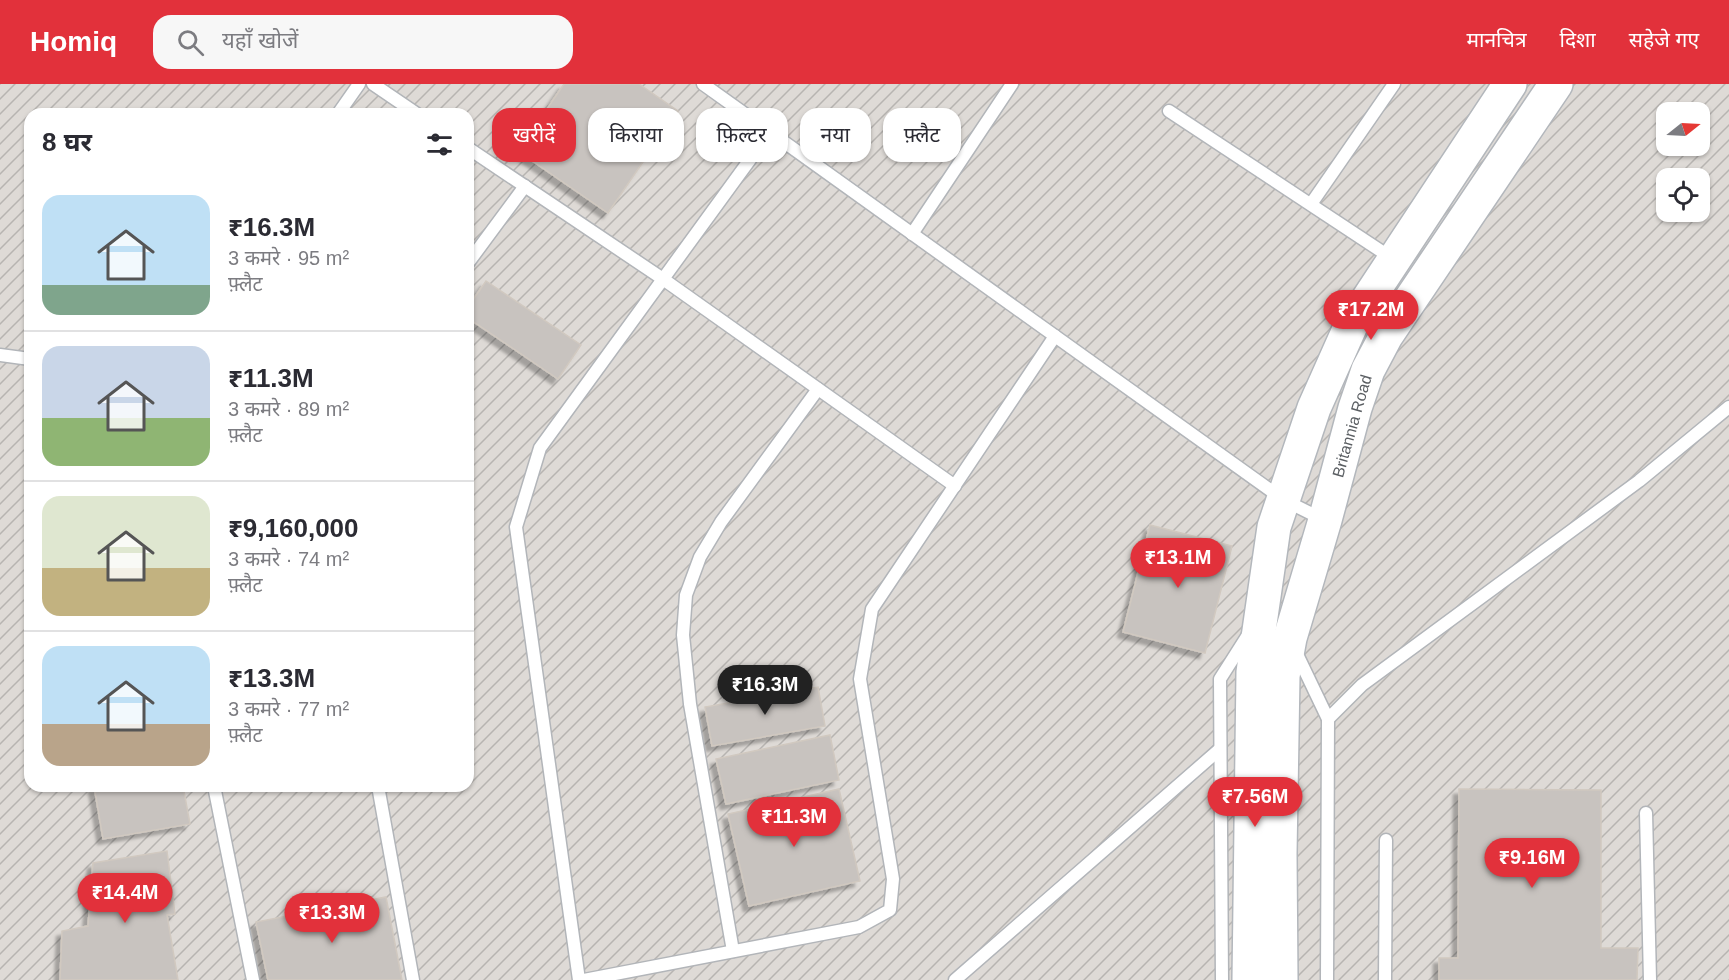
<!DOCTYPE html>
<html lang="hi">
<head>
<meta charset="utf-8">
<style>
  body { margin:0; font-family:Helvetica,"Noto Sans Devanagari",sans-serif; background:#f7f7f7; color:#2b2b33; height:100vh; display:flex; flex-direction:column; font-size:22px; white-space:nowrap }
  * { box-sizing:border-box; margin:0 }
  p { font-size:20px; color:#7c7c81 }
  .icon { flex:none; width:33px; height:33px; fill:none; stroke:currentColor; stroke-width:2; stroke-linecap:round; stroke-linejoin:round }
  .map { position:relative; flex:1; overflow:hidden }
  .details { position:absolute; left:24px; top:24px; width:450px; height:684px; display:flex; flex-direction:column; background:#fff; border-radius:18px; box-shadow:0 2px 4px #0004 }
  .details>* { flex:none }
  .top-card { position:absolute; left:492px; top:24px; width:570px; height:54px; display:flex; gap:12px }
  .needle { width:39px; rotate:72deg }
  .buttons { position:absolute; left:1656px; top:18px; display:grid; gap:12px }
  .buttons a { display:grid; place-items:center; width:54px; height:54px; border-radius:12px; background:#fff; box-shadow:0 2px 4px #0004; font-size:30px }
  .price { position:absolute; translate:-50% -51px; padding:0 14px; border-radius:21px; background:#e2313b; color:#fff; font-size:20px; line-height:39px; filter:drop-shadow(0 2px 3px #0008) }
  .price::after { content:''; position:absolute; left:50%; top:36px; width:18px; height:14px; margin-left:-9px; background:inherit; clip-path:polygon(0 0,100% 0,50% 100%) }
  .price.selected { background:#222; color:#fff }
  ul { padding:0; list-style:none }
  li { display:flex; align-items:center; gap:18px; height:150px; padding:0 18px }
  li+li { border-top:2px solid #e1e1e2 }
  li span { display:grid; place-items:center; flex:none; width:168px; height:120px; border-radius:18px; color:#555 }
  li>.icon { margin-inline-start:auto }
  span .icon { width:72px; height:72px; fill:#fffc; stroke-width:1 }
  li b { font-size:26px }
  h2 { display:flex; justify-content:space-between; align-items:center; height:72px; padding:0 18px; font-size:26px }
  .tag { padding:0 21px; border-radius:18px; background:#fff; box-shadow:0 2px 4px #0004; font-size:21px; line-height:54px }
  .tag.selected { background:#e2313b; color:#fff }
  header { display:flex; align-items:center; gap:36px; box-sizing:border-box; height:84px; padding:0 30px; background:#e2313b; color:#fff }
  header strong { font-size:28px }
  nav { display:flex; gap:33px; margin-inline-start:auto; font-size:21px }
  .search { width:420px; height:54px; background:#f7f7f7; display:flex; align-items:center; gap:15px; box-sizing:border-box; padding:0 21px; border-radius:18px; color:#7c7c81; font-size:22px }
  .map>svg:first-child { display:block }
</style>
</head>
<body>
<header>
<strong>Homiq</strong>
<div class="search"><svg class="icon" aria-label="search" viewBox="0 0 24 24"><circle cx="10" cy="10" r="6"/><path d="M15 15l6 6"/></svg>यहाँ खोजें</div>
<nav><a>मानचित्र</a><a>दिशा</a><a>सहेजे गए</a></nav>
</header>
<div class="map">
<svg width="1729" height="896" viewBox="0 0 1729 896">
  <defs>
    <pattern id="industrial-furrows" width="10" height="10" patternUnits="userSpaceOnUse" patternTransform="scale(1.5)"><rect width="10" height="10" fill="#dedad6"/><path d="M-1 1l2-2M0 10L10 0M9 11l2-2" fill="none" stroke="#b7b4b1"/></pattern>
    <filter id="shadow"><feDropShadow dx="-5.5" dy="5.5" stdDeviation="1.5" flood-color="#0004"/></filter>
  </defs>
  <rect width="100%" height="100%" fill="#ece8e1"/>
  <path fill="url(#industrial-furrows)" fill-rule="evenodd" d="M0,0H1729V896H0ZM1666,28H1700V62H1666ZM30,30H468V702H30ZM1666,94H1700V128H1666Z"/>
  <g fill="#c8c3bf" stroke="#d1c9c0" stroke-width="1.5" filter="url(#shadow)">
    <path d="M564,0H639L678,27L608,129L518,67Z"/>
    <path d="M486,197L581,261L558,295L468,234V223Z"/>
    <path d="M1150,441L1232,462L1205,569L1123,548Z"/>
    <path d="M818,603L825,642L712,662L705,623Z"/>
    <path d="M830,651L839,696L726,720L716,675Z"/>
    <path d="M94,702H183L190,740L103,755Z"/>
    <path d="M839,705L860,797L749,822L728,730Z"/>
    <path d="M1459,705L1601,706V864H1638L1637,896H1439V874H1458Z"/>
    <path d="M167,767L175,830L167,831L178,896H60L62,847L88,842L93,779Z"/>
    <path d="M386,813L402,896H268L256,838Z"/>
  </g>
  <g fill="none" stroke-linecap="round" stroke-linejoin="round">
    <defs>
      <g id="lane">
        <path d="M373,0L417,30"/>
        <path d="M703,0L1284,416L1324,436"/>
        <path d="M1169,27L1393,175"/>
        <path d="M338,30L359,0"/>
        <path d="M468,64L663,195L955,402"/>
        <path d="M1311,120L1394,0"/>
        <path d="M912,150L1012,0"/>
        <path d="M468,179L525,102"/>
        <path d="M0,271L30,275"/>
        <path d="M1295,566L1328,635L1362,601L1639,397L1729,323"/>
        <path d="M214,702L253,896"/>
        <path d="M378,702L413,896"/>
        <path d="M1646,729L1650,896"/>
        <path d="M733,867L690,620L683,551L686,511L700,473L721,438L818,305"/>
        <path d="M579,896L516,443L540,364L770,48"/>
        <path d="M584,896L859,843L890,826L893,795L860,595L872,525L1055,252"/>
        <path d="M955,896L1220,665"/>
        <path d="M1222,896L1220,595L1248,551"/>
        <path d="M1327,896L1328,635"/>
        <path d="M1385,896L1386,756"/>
      </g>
      <g id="secondary">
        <path d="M1249,896L1253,588L1274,443L1314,324L1351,241L1510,0"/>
        <path d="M1281,896L1280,770L1283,592L1290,554L1325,436L1355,324L1368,286L1386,252L1556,0"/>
      </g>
    </defs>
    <use href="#lane" stroke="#b2b5b9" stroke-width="15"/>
    <use href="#secondary" stroke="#b3b7bc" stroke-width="36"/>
    <use href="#lane" stroke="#fff" stroke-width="12"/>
    <use href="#secondary" stroke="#fff" stroke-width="33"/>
  </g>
  <g text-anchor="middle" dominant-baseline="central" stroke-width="4.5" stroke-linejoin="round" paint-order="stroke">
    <g font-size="16" fill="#5a5e62" stroke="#fff">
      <text transform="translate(1352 342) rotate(-74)">Britannia Road</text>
    </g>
  </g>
</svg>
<div class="buttons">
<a><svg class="needle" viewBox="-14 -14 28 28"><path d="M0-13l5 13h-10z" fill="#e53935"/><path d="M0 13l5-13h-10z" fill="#7c7c81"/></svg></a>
<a><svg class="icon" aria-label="locate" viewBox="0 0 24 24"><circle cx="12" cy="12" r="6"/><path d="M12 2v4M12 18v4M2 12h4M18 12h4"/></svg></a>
</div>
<b class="price" style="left:1371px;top:257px">₹17.2M</b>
<b class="price" style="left:1178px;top:505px">₹13.1M</b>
<b class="price selected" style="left:765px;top:632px">₹16.3M</b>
<b class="price" style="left:1255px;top:744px">₹7.56M</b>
<b class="price" style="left:794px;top:764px">₹11.3M</b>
<b class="price" style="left:1532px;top:805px">₹9.16M</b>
<b class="price" style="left:125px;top:840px">₹14.4M</b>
<b class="price" style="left:332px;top:860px">₹13.3M</b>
<div class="top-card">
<a class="tag selected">खरीदें</a>
<a class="tag">किराया</a>
<a class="tag">फ़िल्टर</a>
<a class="tag">नया</a>
<a class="tag">फ़्लैट</a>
</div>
<section class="details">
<h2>8 घर<svg class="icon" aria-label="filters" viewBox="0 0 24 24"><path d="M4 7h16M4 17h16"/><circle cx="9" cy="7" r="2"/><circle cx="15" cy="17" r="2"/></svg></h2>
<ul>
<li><span style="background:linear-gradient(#bfe0f5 75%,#7fa58c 0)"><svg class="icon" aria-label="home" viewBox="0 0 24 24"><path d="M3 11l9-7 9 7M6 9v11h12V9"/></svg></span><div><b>₹16.3M</b><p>3 कमरे · 95 m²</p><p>फ़्लैट</p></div></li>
<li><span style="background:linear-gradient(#c9d6e8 60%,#8fb573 0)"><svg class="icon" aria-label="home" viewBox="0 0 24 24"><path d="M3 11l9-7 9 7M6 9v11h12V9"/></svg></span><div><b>₹11.3M</b><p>3 कमरे · 89 m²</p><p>फ़्लैट</p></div></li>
<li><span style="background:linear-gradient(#dfe7d0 60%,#c2b280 0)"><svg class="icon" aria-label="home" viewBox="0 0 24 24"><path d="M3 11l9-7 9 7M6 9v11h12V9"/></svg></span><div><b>₹9,160,000</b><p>3 कमरे · 74 m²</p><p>फ़्लैट</p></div></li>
<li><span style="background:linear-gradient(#bfe0f5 65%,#b9a48a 0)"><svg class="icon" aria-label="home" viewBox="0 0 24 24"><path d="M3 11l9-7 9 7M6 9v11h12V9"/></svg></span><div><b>₹13.3M</b><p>3 कमरे · 77 m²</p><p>फ़्लैट</p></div></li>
</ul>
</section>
</div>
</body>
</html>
